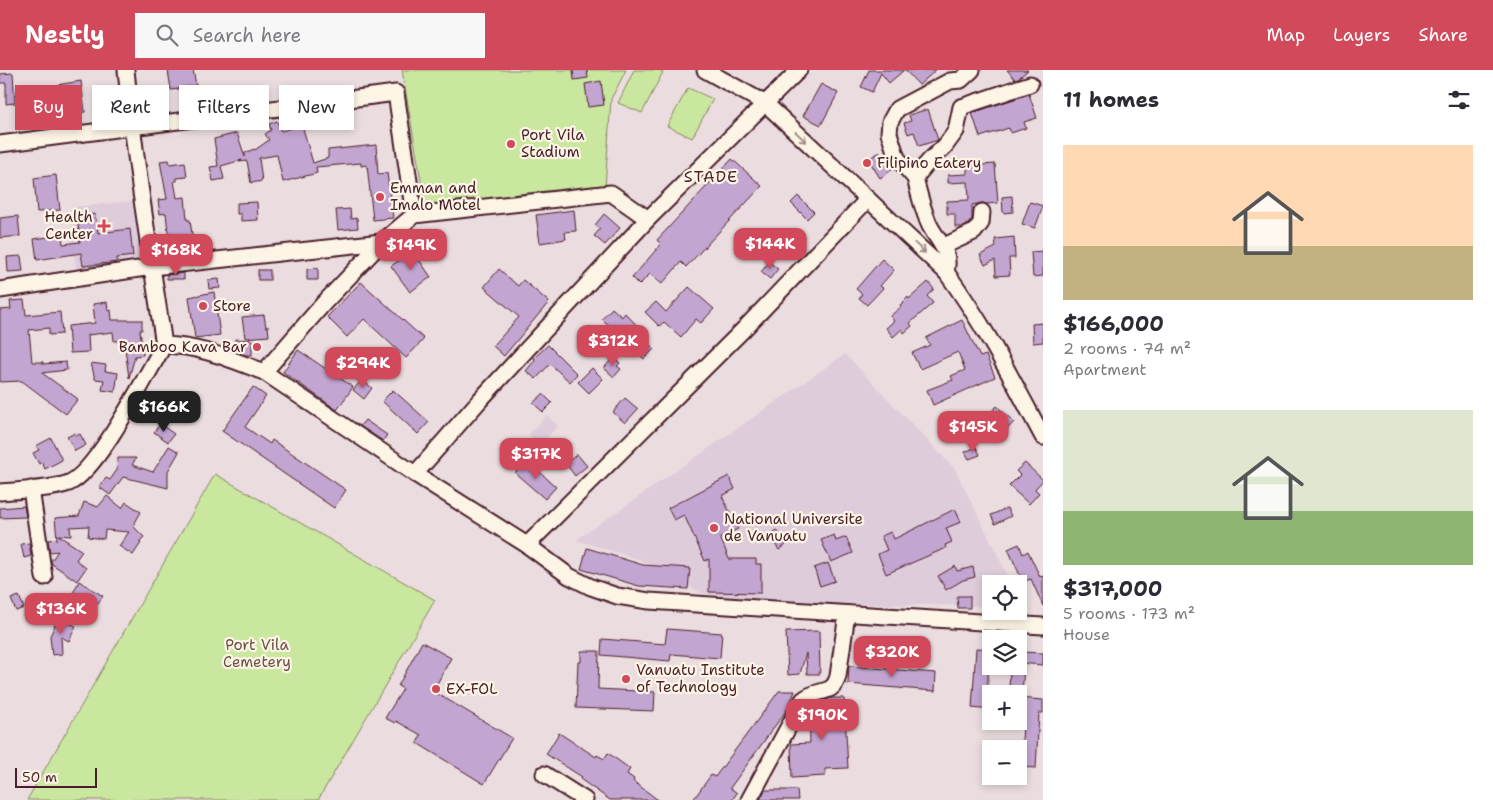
<!DOCTYPE html>
<html lang="en">
<head>
<meta charset="utf-8">
<style>
  body { margin:0; font-family:"Shantell Sans",sans-serif; background:#f7f7f7; color:#2b2b33; height:100vh; display:flex; flex-direction:column; font-size:19px; white-space:nowrap }
  * { box-sizing:border-box; margin:0 }
  p { font-size:16px; color:#7c7c81 }
  .icon { flex:none; width:28px; height:28px; fill:none; stroke:currentColor; stroke-width:2; stroke-linecap:round; stroke-linejoin:round }
  .map { position:relative; flex:1; overflow:hidden }
  .drawer { display:flex; flex-direction:column; background:#fff; width:450px }
  .drawer>* { flex:none }
  .guide { position:absolute; left:15px; top:15px; width:475px; height:45px; display:flex; gap:10px }
  .controls { position:absolute; left:982px; top:505px; display:grid; gap:10px }
  .controls a { display:grid; place-items:center; width:45px; height:45px; border-radius:0px; background:#fff; box-shadow:0 2px 8px #0003; font-size:25px }
  .scale { position:absolute; left:15px; bottom:12px; width:82px; box-sizing:border-box; padding-left:5px; border:2px solid #4a1f2b; border-top:0; font-size:14px; line-height:18px; white-space:nowrap; color:#4a1f2b; -webkit-text-stroke:4px #fcf5e5; paint-order:stroke }
  .price { position:absolute; translate:-50% -42px; padding:0 11px; border-radius:10px; background:#d1495b; color:#fff; font-size:16px; line-height:32px; filter:drop-shadow(0 1px 2px #0008) }
  .price::after { content:''; position:absolute; left:50%; top:30px; width:15px; height:11px; margin-left:-8px; background:inherit; clip-path:polygon(0 0,100% 0,50% 100%) }
  .price.selected { background:#222; color:#fff }
  ul { padding:0; list-style:none }
  li { display:grid; align-content:center; gap:10px; height:265px; padding:0 20px }
  li span { display:grid; place-items:center; height:155px; border-radius:0px; color:#555 }
  li>.icon { margin-inline-start:auto }
  span .icon { width:90px; height:90px; fill:#fffc; stroke-width:1 }
  li b { font-size:21px }
  h2 { display:flex; justify-content:space-between; align-items:center; height:60px; padding:0 20px; font-size:21px }
  .chip { padding:0 18px; border-radius:0px; background:#fff; box-shadow:0 2px 8px #0003; font-size:18px; line-height:45px }
  .chip.selected { background:#d1495b; color:#fff }
  header { display:flex; align-items:center; gap:30px; box-sizing:border-box; height:70px; padding:0 25px; background:#d1495b; color:#fff }
  header strong { font-size:24px }
  nav { display:flex; gap:28px; margin-inline-start:auto; font-size:18px }
  .search { width:350px; height:45px; background:#f7f7f7; display:flex; align-items:center; gap:12px; box-sizing:border-box; padding:0 18px; border-radius:0px; color:#7c7c81; font-size:19px }
  main { display:flex; flex:1; min-height:0 }
  .map>svg:first-child { display:block }
</style>
</head>
<body>
<header>
<strong>Nestly</strong>
<div class="search"><svg class="icon" aria-label="search" viewBox="0 0 24 24"><circle cx="10" cy="10" r="6"/><path d="M15 15l6 6"/></svg>Search here</div>
<nav><a>Map</a><a>Layers</a><a>Share</a></nav>
</header>
<main>
<div class="map">
<svg width="1043" height="730" viewBox="0 0 1043 730">
  <rect width="100%" height="100%" fill="#ebdddf"/>
  <filter id="ink" filterUnits="userSpaceOnUse"><feTurbulence type="fractalNoise" baseFrequency=".02" numOctaves="2"/><feDisplacementMap in="SourceGraphic" scale="10" xChannelSelector="R" yChannelSelector="G"/><feConvolveMatrix kernelMatrix="1 2 1 2 8 2 1 2 1" color-interpolation-filters="sRGB"/></filter>
  <g filter="url(#ink)">
    <g fill="#dfccdb">
      <path d="M132,131L142,195L77,205L72,174L73,137Z"/>
      <path d="M845,284L955,399L1012,514H991V536L777,533L701,523L641,490L576,470Z"/>
      <path d="M547,345L558,356L540,375L528,365Z"/>
    </g>
    <g fill="#c9e79e" stroke="#8a8364">
      <path d="M402,0H626L611,29L605,118L426,139Z"/>
      <path d="M634,0H658L663,2L642,43L618,33Z"/>
      <path d="M688,18L713,29L692,68L667,56Z"/>
      <path d="M215,404L435,530L318,730H27Z"/>
    </g>
    <g fill="#c3a5d1" stroke="#4a1f2b">
      <path d="M168,0H193L196,15L179,18V19L171,20Z"/>
      <path d="M573,0H587L588,8L574,10Z"/>
      <path d="M869,0H904L889,13L881,3L872,22L861,17Z"/>
      <path d="M905,0H936L919,15Z"/>
      <path d="M1007,0H1028L1020,7L1015,9Z"/>
      <path d="M13,3L15,33L6,34V13H0V4Z"/>
      <path d="M81,11L85,42L61,45L57,15Z"/>
      <path d="M601,11L604,35L588,37L585,14Z"/>
      <path d="M821,14L838,23L821,55L803,46Z"/>
      <path d="M1029,24L1037,48L1024,52L1026,58L1011,63L1009,58L980,67L972,43Z"/>
      <path d="M928,39L938,70L919,76L914,62L908,64L904,53L911,51L909,45Z"/>
      <path d="M27,40L36,41V50H27Z"/>
      <path d="M277,51L281,61L302,55L313,93L328,88V80L376,75L378,104L387,103L393,148L373,150L367,95L361,96V93L316,97L317,103L283,112L277,85L259,88L262,111L251,113L247,91L239,92L242,90L221,96L224,109L213,111L210,97L218,96L214,69L237,63L245,87V83L254,79L255,80L269,70L265,64L271,60L269,54Z"/>
      <path d="M880,82L892,100L880,108L868,89Z"/>
      <path d="M732,89L762,116L686,197L681,192L662,214L650,204L639,215L632,208L661,174L657,170Z"/>
      <path d="M169,90L170,94L185,92L187,107L177,108V111H174L177,128L185,127L187,150H190L194,178L170,181L166,143L160,144L158,130L167,129L160,91Z"/>
      <path d="M981,93V95L995,94L998,133L987,134L982,133L972,135V149L968,154L964,157H955V144H947V131L969,130L968,112L948,113V105L967,104V94Z"/>
      <path d="M56,105L60,140L37,142L34,108Z"/>
      <path d="M798,126L814,142L807,149L791,133Z"/>
      <path d="M1012,126L1013,142L1003,143L1002,127Z"/>
      <path d="M257,132L258,150L241,151V144H237V133Z"/>
      <path d="M1030,132L1043,136L1035,158L1022,154Z"/>
      <path d="M350,139L351,149L357,148L358,158L338,160L336,140Z"/>
      <path d="M574,140L576,161L565,162L566,169L540,173L536,145Z"/>
      <path d="M95,144L98,163L130,159L133,186L117,188V192L83,196L81,183L37,190L34,169L62,165L63,174L80,172L77,146Z"/>
      <path d="M604,144L620,158L605,175L594,166L600,159L595,155Z"/>
      <path d="M18,146L20,166L0,168V148Z"/>
      <path d="M1014,167L1015,188H1009L1010,205L996,206L995,190L985,195L980,185L996,177L995,169Z"/>
      <path d="M413,181L431,207L410,222L391,196Z"/>
      <path d="M1043,181V206L1033,207L1031,182Z"/>
      <path d="M21,186L23,201L8,202L7,187Z"/>
      <path d="M882,189L894,200L880,216L883,218L867,235L859,228L862,224L856,219Z"/>
      <path d="M769,192L778,199L770,209L761,202Z"/>
      <path d="M318,198V210H307V199Z"/>
      <path d="M499,199L518,216L523,210L549,232L504,286L493,276L519,247L484,217Z"/>
      <rect x="258" y="200" width="12" height="10"/>
      <path d="M184,203V209H167V205Z"/>
      <path d="M219,209L220,218L209,219L208,210Z"/>
      <path d="M361,212L424,269L406,288L364,249L347,267L327,247Z"/>
      <path d="M928,212L934,219L927,226L933,233L910,253L912,256L904,263L902,259L893,267L886,258L894,251L890,246L901,237L900,235L908,227L909,229Z"/>
      <path d="M689,217L714,239L701,253L696,249L681,267L664,252L659,256L645,242L656,232L666,242Z"/>
      <path d="M214,222L220,265L195,268L189,227Z"/>
      <path d="M24,230L26,245L60,242L62,264L49,265V258L29,260L32,292H43V294L66,292L67,300L42,303L78,329L66,344L22,311L0,312V240L11,239L10,231Z"/>
      <path d="M107,232L108,241L111,240L112,250H142V260H140L143,285L135,286L129,308L124,271H114L113,262L88,265L89,282L70,283L68,256L95,253L93,234Z"/>
      <path d="M612,238L622,247L625,243L647,266L644,269L654,279L644,289L634,278L630,282L621,272L624,269L602,249Z"/>
      <path d="M264,245L266,257L268,256L269,266L245,268L242,247Z"/>
      <path d="M962,250L980,287L986,285L995,307L933,335L927,320L953,310L951,306L965,300L958,282L920,299L912,283L930,275L926,268Z"/>
      <path d="M1043,253V272L1033,273L1032,254Z"/>
      <path d="M235,269L252,270V285H245L235,281Z"/>
      <path d="M548,275L577,304L570,312L550,294L536,309L526,301L535,290L534,288Z"/>
      <path d="M298,280L353,317L337,340L283,302Z"/>
      <path d="M613,288L620,293L617,296L621,299L614,307L604,298Z"/>
      <path d="M91,293L106,295L105,301L118,303L115,322L102,320L104,310L95,309Z"/>
      <path d="M592,298L603,309L589,323L578,312Z"/>
      <path d="M362,310L372,318L364,329L353,320Z"/>
      <path d="M253,317L266,326L245,357L270,374L272,370L346,420L334,438L222,361Z"/>
      <path d="M393,320L429,352L418,364L382,331Z"/>
      <path d="M183,322L197,327L194,338L180,333Z"/>
      <path d="M543,324L552,333L543,342L533,333Z"/>
      <path d="M625,328L638,339L625,353L613,342Z"/>
      <path d="M997,336L1014,352L996,371L978,354Z"/>
      <path d="M365,350L387,365L383,371L360,356Z"/>
      <path d="M160,354L174,364L168,372L154,362Z"/>
      <path d="M75,363L76,366L80,364L86,375L75,381L67,367Z"/>
      <path d="M51,368L62,390L45,399L42,392L39,394L33,383L39,380L36,376Z"/>
      <path d="M169,376L179,382L168,401V418L123,407L110,425L99,417L106,408L110,410L117,400L118,388H136L132,395L153,402Z"/>
      <path d="M976,377L980,385L969,389L965,382Z"/>
      <path d="M577,384L587,396L575,406L566,394Z"/>
      <path d="M527,390L556,417L545,429L515,403Z"/>
      <path d="M1025,393L1043,410L1035,419L1039,423L1029,434L1009,416L1020,405L1016,401Z"/>
      <path d="M729,406L735,419L722,426L738,459L720,467L729,489H756V494H761V523L709,522V489L705,491L684,445L674,450L668,438Z"/>
      <path d="M107,426L122,438L126,432L141,442L133,456L144,467L139,472L141,473L133,485L119,476L129,462L105,460L104,469L88,467L89,456L70,457L71,466L58,465L82,481L76,490L86,498L77,511L52,494L51,491L58,481L50,482L48,470L57,469L55,448L79,446L84,432L98,437Z"/>
      <path d="M24,436L26,447L0,448V438Z"/>
      <path d="M1007,438L1011,446L995,454L991,445Z"/>
      <path d="M955,439L961,452L946,458L952,472L945,475L946,478L886,504L878,484L887,480L881,466L891,462L894,469Z"/>
      <path d="M777,460L786,475L779,480L769,465Z"/>
      <path d="M834,465L836,471L846,467L853,483L831,492L821,470Z"/>
      <path d="M29,473L31,486L24,488L21,474Z"/>
      <path d="M1019,474L1023,484L1028,481L1040,507L1043,506V536L1031,509L1023,512L1008,479Z"/>
      <path d="M587,478L643,495L690,498L688,519L639,516L581,499Z"/>
      <path d="M828,493L835,511L820,516L814,498Z"/>
      <path d="M955,496L957,501L973,497L975,507L963,510L946,520L938,506Z"/>
      <path d="M79,511L103,526L96,536L73,523Z"/>
      <path d="M19,526L24,538L16,541L11,529Z"/>
      <path d="M957,526H970V538H958Z"/>
      <path d="M59,546V549L76,556L69,571L61,567L62,584L52,585L50,566Z"/>
      <path d="M667,559L722,563L720,588L671,584L670,591L601,585L602,569L665,574Z"/>
      <path d="M819,561L820,604H807L806,583L800,604L788,605L786,562Z"/>
      <path d="M422,572L451,588L433,621L512,668L484,714L417,673L421,665L396,651L395,653L385,648L403,619L398,616Z"/>
      <path d="M976,578L991,579V592H989L987,626L991,627V640L972,638Z"/>
      <path d="M581,581H599L598,619L655,622L654,641L576,638L578,592H581Z"/>
      <path d="M1019,582L1043,583V595L1019,593Z"/>
      <path d="M849,596L936,603L935,621L848,614Z"/>
      <path d="M1010,596H1024L1022,624H1009Z"/>
      <path d="M779,621H795L788,638L730,718L737,723L732,730H693L711,705L715,707Z"/>
      <path d="M831,628H844L848,698L825,699V706L792,708L791,674L810,673L809,639L813,634Z"/>
      <path d="M1019,628L1043,630V643H1039L1036,698L1020,697L1024,642H1019Z"/>
      <path d="M559,663L596,687L597,685L604,689L608,683L630,699L627,704L634,709L633,711L658,730H610L580,709L582,707L546,684Z"/>
      <path d="M765,720H797L798,730H760Z"/>
    </g>
    <g fill="none" stroke-linecap="round" stroke-linejoin="round">
      <defs>
        <g id="minor">
          <path d="M126,0C135,92 150,183 164,275C200,276 230,289 264,302L324,233L382,172L414,145L611,123L648,149"/>
          <path d="M705,0L766,34L946,202C984,254 1013,311 1043,367"/>
          <path d="M0,74L396,23L414,145"/>
          <path d="M915,108L897,88L889,63L890,52L897,39L950,11L961,10L972,0"/>
          <path d="M944,176L974,162L981,153L982,142"/>
          <path d="M946,202C951,181 939,173 930,156C923,141 919,124 915,108L929,91L945,76L956,61L961,37L1030,14"/>
          <path d="M0,220L152,197L382,172"/>
          <path d="M264,302L415,404L527,475L569,506L591,517L617,526L649,531L1043,556"/>
          <path d="M415,404L480,330L648,149L799,0"/>
          <path d="M31,419L44,507"/>
          <path d="M0,422C20,420 50,420 69,413C98,401 146,305 164,275"/>
          <path d="M527,475L744,259L868,129"/>
          <path d="M544,704L585,730"/>
          <path d="M749,730L803,630C818,617 833,627 838,606L847,544"/>
        </g>
      </defs>
      <use href="#minor" stroke="#4a1f2b" stroke-width="19"/>
      <use href="#minor" stroke="#fcf5e5" stroke-width="15"/>
    </g>
    <defs><path id="oneway-shaft" d="M-6 0H5M1.5-3L5.5 0L1.5 3" fill="none" stroke-width="1.6" stroke-linecap="round" stroke-linejoin="round" transform="scale(1.25)"/></defs>
    <g stroke="#a38a88">
      <use href="#oneway-shaft" transform="translate(801 67) rotate(43)"/>
      <use href="#oneway-shaft" transform="translate(920 178) rotate(43)"/>
    </g>
  </g>
  <g fill="#d1495b" stroke="#fcf5e5" stroke-width="2">
    <circle cx="511" cy="74" r="5"/>
    <circle cx="867" cy="93" r="5"/>
    <circle cx="380" cy="127" r="5"/>
    <path d="M101.5 148.5h5v5h5v5h-5v5h-5v-5h-5v-5h5z"/>
    <circle cx="203" cy="236" r="5"/>
    <circle cx="257" cy="277" r="5"/>
    <circle cx="714" cy="458" r="5"/>
    <circle cx="626" cy="609" r="5"/>
    <circle cx="436" cy="619" r="5"/>
  </g>
  <g text-anchor="middle" dominant-baseline="central" stroke-width="4.5" stroke-linejoin="round" paint-order="stroke">
    <g font-size="15" fill="#4a1f2b" stroke="#fcf5e5" text-anchor="start">
      <text x="521" y="65">Port Vila<tspan x="521" dy="17">Stadium</tspan></text>
      <text x="877" y="93">Filipino Eatery</text>
      <text x="390" y="118">Emman and<tspan x="390" dy="17">Imalo Motel</tspan></text>
      <text x="93" y="147" text-anchor="end">Health<tspan x="93" dy="17">Center</tspan></text>
      <text x="213" y="236">Store</text>
      <text x="247" y="277" text-anchor="end">Bamboo Kava Bar</text>
      <text x="724" y="449">National Universite<tspan x="724" dy="17">de Vanuatu</tspan></text>
      <text x="636" y="600">Vanuatu Institute<tspan x="636" dy="17">of Technology</tspan></text>
      <text x="446" y="619">EX-FOL</text>
    </g>
    <g font-size="15" fill="#6a5148" stroke="#fcf5e5">
      <text x="257" y="575">Port Vila<tspan x="257" dy="17">Cemetery</tspan></text>
    </g>
    <g font-size="16" letter-spacing="1" fill="#4a1f2b" stroke="#fcf5e5">
      <text x="711" y="106">STADE</text>
    </g>
  </g>
</svg>
<div class="controls">
<a><svg class="icon" aria-label="locate" viewBox="0 0 24 24"><circle cx="12" cy="12" r="6"/><path d="M12 2v4M12 18v4M2 12h4M18 12h4"/></svg></a>
<a><svg class="icon" aria-label="layers" viewBox="0 0 24 24"><path d="M12 4l9 5-9 5-9-5zM3 14l9 5 9-5"/></svg></a>
<a>+</a>
<a>−</a>
</div>
<div class="scale">50 m</div>
<b class="price" style="left:770px;top:200px">$144K</b>
<b class="price" style="left:411px;top:201px">$149K</b>
<b class="price" style="left:176px;top:206px">$168K</b>
<b class="price" style="left:613px;top:297px">$312K</b>
<b class="price" style="left:363px;top:319px">$294K</b>
<b class="price selected" style="left:164px;top:363px">$166K</b>
<b class="price" style="left:973px;top:383px">$145K</b>
<b class="price" style="left:536px;top:410px">$317K</b>
<b class="price" style="left:61px;top:565px">$136K</b>
<b class="price" style="left:892px;top:608px">$320K</b>
<b class="price" style="left:822px;top:671px">$190K</b>
<div class="guide">
<a class="chip selected">Buy</a>
<a class="chip">Rent</a>
<a class="chip">Filters</a>
<a class="chip">New</a>
</div>
</div>
<section class="drawer">
<h2>11 homes<svg class="icon" aria-label="filters" viewBox="0 0 24 24"><path d="M4 7h16M4 17h16"/><circle cx="9" cy="7" r="2"/><circle cx="15" cy="17" r="2"/></svg></h2>
<ul>
<li><span style="background:linear-gradient(#ffd9b3 65%,#c2b280 0)"><svg class="icon" aria-label="home" viewBox="0 0 24 24"><path d="M3 11l9-7 9 7M6 9v11h12V9"/></svg></span><div><b>$166,000</b><p>2 rooms · 74 m²</p><p>Apartment</p></div></li>
<li><span style="background:linear-gradient(#dfe7d0 65%,#8fb573 0)"><svg class="icon" aria-label="home" viewBox="0 0 24 24"><path d="M3 11l9-7 9 7M6 9v11h12V9"/></svg></span><div><b>$317,000</b><p>5 rooms · 173 m²</p><p>House</p></div></li>
</ul>
</section>
</main>
</body>
</html>
